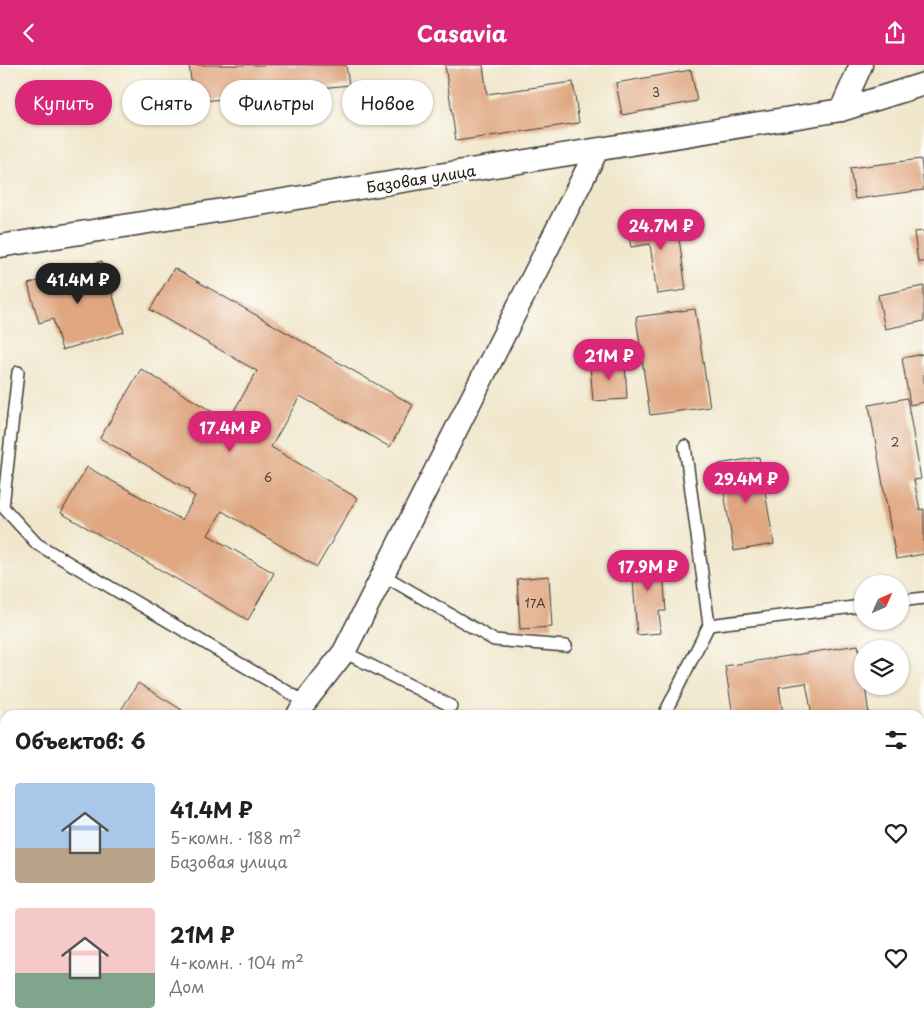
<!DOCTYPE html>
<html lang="ru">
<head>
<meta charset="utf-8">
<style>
  body { margin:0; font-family:"Playpen Sans",sans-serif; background:#f2f2f2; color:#202124; height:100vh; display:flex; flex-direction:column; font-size:19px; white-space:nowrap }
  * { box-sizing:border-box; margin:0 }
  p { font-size:16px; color:#757577 }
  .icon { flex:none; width:28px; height:28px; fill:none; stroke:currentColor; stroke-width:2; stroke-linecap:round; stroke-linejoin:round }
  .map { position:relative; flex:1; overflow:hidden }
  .side { position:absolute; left:0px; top:645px; width:925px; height:320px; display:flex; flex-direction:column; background:#fff; border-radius:15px 15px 0 0; box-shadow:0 1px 4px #0004 }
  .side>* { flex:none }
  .top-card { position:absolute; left:15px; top:15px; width:500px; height:45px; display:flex; gap:10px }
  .needle { width:32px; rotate:45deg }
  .buttons { position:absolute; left:854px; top:510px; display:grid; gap:10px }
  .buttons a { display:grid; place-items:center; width:55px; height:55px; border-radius:50%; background:#fff; box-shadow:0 1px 4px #0004; font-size:25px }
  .price { position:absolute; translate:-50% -42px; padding:0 11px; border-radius:18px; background:#db2777; color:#fff; font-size:16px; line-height:32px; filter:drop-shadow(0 1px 2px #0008) }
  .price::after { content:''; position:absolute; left:50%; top:30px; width:15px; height:11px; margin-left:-8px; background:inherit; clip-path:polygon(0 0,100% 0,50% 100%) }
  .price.current { background:#222; color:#fff }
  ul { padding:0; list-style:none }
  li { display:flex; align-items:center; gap:15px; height:125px; padding:0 15px }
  li span { display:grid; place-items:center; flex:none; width:140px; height:100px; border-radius:5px; color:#555 }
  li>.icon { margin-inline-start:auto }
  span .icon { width:60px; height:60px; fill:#fffc; stroke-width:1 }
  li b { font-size:21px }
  h2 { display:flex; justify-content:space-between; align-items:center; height:60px; padding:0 15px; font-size:21px }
  .pill { padding:0 18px; border-radius:22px; background:#fff; box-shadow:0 1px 4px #0004; font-size:18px; line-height:45px }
  .pill.current { background:#db2777; color:#fff }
  header { display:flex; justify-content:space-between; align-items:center; height:65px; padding:0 15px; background:#db2777; color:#fff; font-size:22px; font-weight:700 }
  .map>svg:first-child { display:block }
</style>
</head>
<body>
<header><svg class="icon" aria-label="back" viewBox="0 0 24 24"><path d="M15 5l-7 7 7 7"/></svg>Casavia<svg class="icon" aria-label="share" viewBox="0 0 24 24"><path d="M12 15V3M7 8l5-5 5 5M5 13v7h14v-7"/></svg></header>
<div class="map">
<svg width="924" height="965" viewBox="0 0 924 965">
  <rect width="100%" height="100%" fill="#fdfcf7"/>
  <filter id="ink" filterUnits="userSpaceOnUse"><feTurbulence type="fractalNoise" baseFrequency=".02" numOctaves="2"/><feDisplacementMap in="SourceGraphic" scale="10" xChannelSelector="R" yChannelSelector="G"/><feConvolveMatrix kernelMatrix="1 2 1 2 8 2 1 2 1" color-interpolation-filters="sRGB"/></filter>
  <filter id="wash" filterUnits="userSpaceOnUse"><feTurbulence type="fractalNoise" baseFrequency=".0096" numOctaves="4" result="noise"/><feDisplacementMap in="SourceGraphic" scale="20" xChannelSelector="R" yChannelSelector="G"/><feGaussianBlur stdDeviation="1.12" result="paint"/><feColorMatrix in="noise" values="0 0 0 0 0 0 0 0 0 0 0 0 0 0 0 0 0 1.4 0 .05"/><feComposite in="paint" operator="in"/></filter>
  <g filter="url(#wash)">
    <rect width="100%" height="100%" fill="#f0e6cb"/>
    <g id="blocks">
      <g fill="#dfa680">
        <path d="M189,0H346L349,20L194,37Z"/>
        <path d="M445,0H483L487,29L573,17L579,58L456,76Z"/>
        <path d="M691,5L697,36L622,50L616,18Z"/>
        <path d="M921,94L924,125L855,134L850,103Z"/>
        <path d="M676,151L686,225L657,229L650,179L631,182L627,158Z"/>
        <path d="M924,166V197H918L914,167Z"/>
        <path d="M102,196L124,267L62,285L53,254L39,258L28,219Z"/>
        <path d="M174,203L413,340L390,382L300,331L271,382L357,433L317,502L222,446L208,470L274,508L248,555L61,448L87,402L182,455L195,431L188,427L189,425L100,373L141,304L228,356L257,306L150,245Z"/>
        <path d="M924,221V256L885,264L878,230Z"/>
        <path d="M695,244L710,342L650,350L636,252Z"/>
        <path d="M924,289V337L910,340L902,293Z"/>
        <path d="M625,297L627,334L593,336L590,299Z"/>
        <path d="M907,333L921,414L914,415L920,445L924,444V489L896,494L869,340Z"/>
        <path d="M759,392L774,479L734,486L719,399Z"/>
        <path d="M652,486L653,496L662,495L666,546H659L661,568L637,570L631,488Z"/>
        <path d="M549,511L552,562L520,564L517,514Z"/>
        <path d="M858,580L862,607V621H865L869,650H812L806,618L779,622L783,650H733L725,601Z"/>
        <path d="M138,618L182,645L178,650H118Z"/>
        <rect x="920" y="777" width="4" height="143"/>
        <path d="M449,960H497L494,965H457Z"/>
        <path d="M856,960H897L898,965H856Z"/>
      </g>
    </g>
  </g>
  <g filter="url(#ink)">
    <use href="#blocks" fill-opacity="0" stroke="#3c3a36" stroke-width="1"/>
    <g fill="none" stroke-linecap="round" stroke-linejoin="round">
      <defs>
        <g id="lane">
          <path d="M18,307L3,442L37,479L305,637"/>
          <path d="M383,510L494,575L566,581"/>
          <path d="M900,536L924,533"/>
          <path d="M709,560L862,541"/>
          <path d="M344,587L451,641"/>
          <path d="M664,650L709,560L685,381"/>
          <path d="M920,753L924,752"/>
          <path d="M0,759H5"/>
          <path d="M768,960L769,965"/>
          <path d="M96,965L99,960"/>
          <path d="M373,965L374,960"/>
        </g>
        <g id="street">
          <path d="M841,45L861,0"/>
          <path d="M0,181L841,45L924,19"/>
          <path d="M298,650L305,637L344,587L597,85"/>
          <path d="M711,965V960"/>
        </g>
      </defs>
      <use href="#lane" stroke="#3c3a36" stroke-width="14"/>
      <use href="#street" stroke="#3c3a36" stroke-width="25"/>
      <use href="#lane" stroke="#fff" stroke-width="11"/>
      <use href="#street" stroke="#fff" stroke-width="22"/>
    </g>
  </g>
  <g text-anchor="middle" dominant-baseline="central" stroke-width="5" stroke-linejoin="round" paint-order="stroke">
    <g font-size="12" fill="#4d3e35">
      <text x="656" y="27">3</text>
      <text x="895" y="377">2</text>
      <text x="268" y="412">6</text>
      <text x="535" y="538">17А</text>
    </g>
    <g font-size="15" fill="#1c1c1c" stroke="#fdfcf7">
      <text transform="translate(421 113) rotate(-9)">Базовая улица</text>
    </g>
  </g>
</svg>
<div class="buttons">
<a><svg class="needle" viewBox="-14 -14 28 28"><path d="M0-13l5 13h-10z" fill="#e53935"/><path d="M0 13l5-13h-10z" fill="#757577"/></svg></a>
<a><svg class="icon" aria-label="layers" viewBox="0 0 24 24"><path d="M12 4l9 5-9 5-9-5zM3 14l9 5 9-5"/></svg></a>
</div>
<b class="price" style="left:661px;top:186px">24.7M ₽</b>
<b class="price current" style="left:78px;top:240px">41.4M ₽</b>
<b class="price" style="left:609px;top:316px">21M ₽</b>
<b class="price" style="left:230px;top:388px">17.4M ₽</b>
<b class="price" style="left:746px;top:439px">29.4M ₽</b>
<b class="price" style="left:648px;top:527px">17.9M ₽</b>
<div class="top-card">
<a class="pill current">Купить</a>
<a class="pill">Снять</a>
<a class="pill">Фильтры</a>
<a class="pill">Новое</a>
</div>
<section class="side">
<h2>Объектов: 6<svg class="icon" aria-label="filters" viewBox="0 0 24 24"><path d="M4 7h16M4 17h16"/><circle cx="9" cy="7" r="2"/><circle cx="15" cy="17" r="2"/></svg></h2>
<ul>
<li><span style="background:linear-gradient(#a9c7e8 65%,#b9a48a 0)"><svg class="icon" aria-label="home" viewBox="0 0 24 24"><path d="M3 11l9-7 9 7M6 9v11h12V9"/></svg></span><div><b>41.4M ₽</b><p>5-комн. · 188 m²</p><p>Базовая улица</p></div><svg class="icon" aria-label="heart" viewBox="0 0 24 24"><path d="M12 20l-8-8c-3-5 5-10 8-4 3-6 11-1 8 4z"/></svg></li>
<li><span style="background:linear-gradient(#f6c9c9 65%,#7fa58c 0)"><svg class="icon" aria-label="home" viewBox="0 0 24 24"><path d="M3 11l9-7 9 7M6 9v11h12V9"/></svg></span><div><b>21M ₽</b><p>4-комн. · 104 m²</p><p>Дом</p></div><svg class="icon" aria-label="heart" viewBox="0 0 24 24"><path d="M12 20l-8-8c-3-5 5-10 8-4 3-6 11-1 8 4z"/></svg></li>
</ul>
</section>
</div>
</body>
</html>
